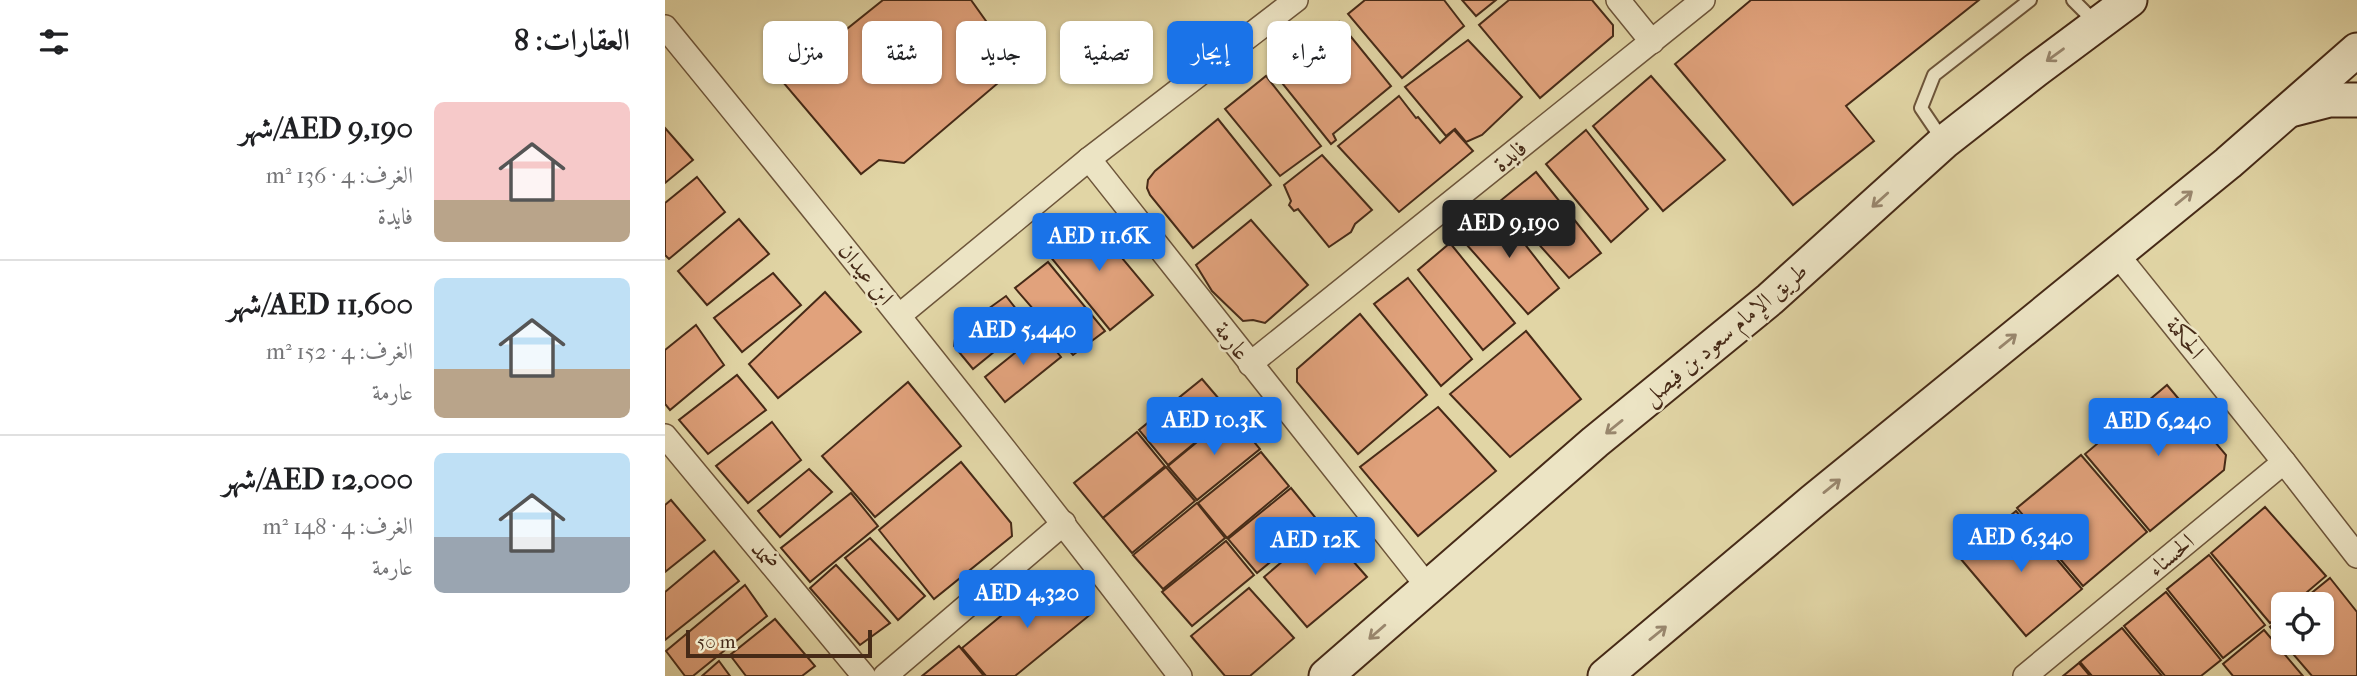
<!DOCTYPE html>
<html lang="ar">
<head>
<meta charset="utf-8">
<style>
  body { margin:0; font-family:"IM FELL French Canon",Amiri,serif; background:#f6f6f6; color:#202124; direction:rtl; height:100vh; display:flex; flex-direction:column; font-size:26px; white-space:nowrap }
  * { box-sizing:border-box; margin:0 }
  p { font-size:23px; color:#757577 }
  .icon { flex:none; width:38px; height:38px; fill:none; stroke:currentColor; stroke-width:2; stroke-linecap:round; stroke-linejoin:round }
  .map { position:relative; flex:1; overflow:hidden; direction:ltr }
  .sheet { display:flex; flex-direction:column; background:#fff; width:665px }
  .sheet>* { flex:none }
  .top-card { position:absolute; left:21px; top:21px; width:665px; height:63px; direction:rtl; display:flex; gap:14px }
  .fabs { position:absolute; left:1606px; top:592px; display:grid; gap:14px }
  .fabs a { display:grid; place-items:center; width:63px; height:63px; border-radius:10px; background:#fff; box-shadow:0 2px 5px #0004; font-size:35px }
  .scale { position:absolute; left:21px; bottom:18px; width:186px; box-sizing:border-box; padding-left:7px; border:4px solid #462a17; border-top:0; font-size:19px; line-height:24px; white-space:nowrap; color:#462a17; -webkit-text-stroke:5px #ece4c4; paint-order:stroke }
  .price { position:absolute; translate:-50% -60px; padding:0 16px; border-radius:7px; background:#1a73e8; color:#fff; font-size:23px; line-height:46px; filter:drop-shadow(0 2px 4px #0008) }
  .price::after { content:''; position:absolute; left:50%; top:42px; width:21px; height:16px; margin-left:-10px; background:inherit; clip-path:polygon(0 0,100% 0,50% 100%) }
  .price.active { background:#222; color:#fff }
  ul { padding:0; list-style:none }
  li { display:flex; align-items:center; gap:21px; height:175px; padding:0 35px }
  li+li { border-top:2px solid #e0e0e0 }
  li span { display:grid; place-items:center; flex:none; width:196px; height:140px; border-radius:10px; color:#555 }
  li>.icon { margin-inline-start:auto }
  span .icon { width:84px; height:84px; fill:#fffc; stroke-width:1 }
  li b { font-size:30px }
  h2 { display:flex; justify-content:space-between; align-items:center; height:84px; padding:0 35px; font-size:30px }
  .chip { padding:0 24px; border-radius:10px; background:#fff; box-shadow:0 2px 5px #0004; font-size:24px; line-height:63px }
  .chip.active { background:#1a73e8; color:#fff }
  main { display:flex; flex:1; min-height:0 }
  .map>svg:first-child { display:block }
</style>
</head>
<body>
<main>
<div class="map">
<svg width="1692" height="676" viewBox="0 0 1692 676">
  <rect width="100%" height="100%" fill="#e1d5a5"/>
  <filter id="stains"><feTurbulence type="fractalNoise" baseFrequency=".00286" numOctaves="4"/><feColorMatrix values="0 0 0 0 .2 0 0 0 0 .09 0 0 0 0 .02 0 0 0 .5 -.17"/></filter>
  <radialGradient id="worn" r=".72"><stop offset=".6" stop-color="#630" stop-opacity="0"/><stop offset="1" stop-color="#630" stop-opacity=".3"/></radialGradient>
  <g fill="#e1a27c" stroke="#462a17" stroke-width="2">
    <path d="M218,0H306L353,66L239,163L214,160L196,174L117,81Z"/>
    <path d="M700,0H779L799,26L737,78L683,14Z"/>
    <path d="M797,0H831L811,16Z"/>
    <path d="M844,0H927L948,25V36L875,98L814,25Z"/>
    <path d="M1086,0H1314L1181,106L1209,141L1128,205L1010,64Z"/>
    <path d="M674,22L726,86L668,134L671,140L666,144L609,73Z"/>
    <path d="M803,40L857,97L817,135L801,142L790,129L781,136L740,87Z"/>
    <path d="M601,76L656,146L615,176L560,109Z"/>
    <path d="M986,76L1060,160L998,211L928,126Z"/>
    <path d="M734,96L751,118L753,117L775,143L789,130L808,151L734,212L673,146Z"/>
    <path d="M553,119L606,185L528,248L485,195L482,188L483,180L490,171Z"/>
    <path d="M0,128L28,160L0,183Z"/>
    <path d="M921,130L983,209L946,242L881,164Z"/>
    <path d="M657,155L707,210L690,224L686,232L664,247L633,209L629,211L624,205L626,201L619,185Z"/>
    <path d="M871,172L936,253L904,278L835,201Z"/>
    <path d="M32,177L60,212L4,259L0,255V203Z"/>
    <path d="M830,206L894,288L863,314L794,236Z"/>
    <path d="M421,215L488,295L445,330L380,250Z"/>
    <path d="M74,219L104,254L42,305L13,271Z"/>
    <path d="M586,220L643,285L600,323L588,320L578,321L547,291L531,265Z"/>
    <path d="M785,243L850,323L818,350L753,270Z"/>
    <path d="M383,262L440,331L408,355L350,288Z"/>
    <path d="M108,273L136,305L77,352L49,318Z"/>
    <path d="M743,278L807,359L776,386L709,304Z"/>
    <path d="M160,292L196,332L113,398L84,364Z"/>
    <path d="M341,296L363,324L308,369L289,346L291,332Z"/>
    <path d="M695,314L762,395L693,454L632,382V369Z"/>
    <path d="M31,325L59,365L5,410L0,404V350Z"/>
    <path d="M861,331L916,399L845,457L785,394Z"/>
    <path d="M376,332L396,357L340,402L320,377Z"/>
    <path d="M72,375L101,410L43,454L14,420Z"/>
    <path d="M537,379L566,413L503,465L474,430Z"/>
    <path d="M243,382L296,446L210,517L157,456Z"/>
    <path d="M1502,385L1561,455L1559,470L1485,531L1420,454Z"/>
    <path d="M773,407L831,471L753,536L695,467Z"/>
    <path d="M566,414L595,449L532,500L503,466Z"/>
    <path d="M107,422L136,460L83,503L51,466Z"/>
    <path d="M472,432L500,466L438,518L409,483Z"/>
    <path d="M596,452L624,486L562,538L533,503Z"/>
    <path d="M1416,455L1482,532L1418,586L1352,508Z"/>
    <path d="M296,462L346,523L347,536L269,599L214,530Z"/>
    <path d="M501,467L530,501L467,553L438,518Z"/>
    <path d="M144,469L167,492L115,537L93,511Z"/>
    <path d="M626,488L654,522L592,573L563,539Z"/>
    <path d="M186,493L213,526L145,582L116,548Z"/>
    <path d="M6,500L40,540L0,572V505Z"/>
    <path d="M532,503L560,538L498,589L468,555Z"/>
    <path d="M1600,507L1661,576L1628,604H1619V612L1605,623L1546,553Z"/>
    <path d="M1351,511L1417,589L1361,636L1295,558Z"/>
    <path d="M658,527L702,577L642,627L599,577Z"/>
    <path d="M205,538L260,596L233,620L180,558Z"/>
    <path d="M561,541L589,575L527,626L497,592Z"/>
    <path d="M49,551L74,581L0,640V592Z"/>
    <path d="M1544,555L1600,625L1558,658L1502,589Z"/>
    <path d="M171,565L225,623L195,645L145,588Z"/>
    <path d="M382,578L397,581L426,614L350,676H321L297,648Z"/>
    <path d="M1665,578L1692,612V676H1647L1605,627L1619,616V642H1657V604H1633Z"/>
    <path d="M80,585L102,616L28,676H20L1,651Z"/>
    <path d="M584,588L629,638L585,676H560L526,636Z"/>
    <path d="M1501,592L1556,660L1536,676H1500L1459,626Z"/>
    <path d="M110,619L150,666L137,676H81L65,655Z"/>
    <path d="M1457,628L1497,676H1427L1415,662Z"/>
    <path d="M1599,630L1638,676H1568L1558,664Z"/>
    <path d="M294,646L319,676H257Z"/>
    <path d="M54,661L65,676H37Z"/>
    <path d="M1414,663L1425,676H1398Z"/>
  </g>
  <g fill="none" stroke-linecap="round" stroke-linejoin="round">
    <defs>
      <g id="service">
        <path d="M1408,0L1432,24"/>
        <path d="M1279,142L1256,108L1269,75L1365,0"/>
      </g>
      <g id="minor">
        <path d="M953,0L987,42"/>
        <path d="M0,27C175,241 348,456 515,676"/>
        <path d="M424,159L763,587"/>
        <path d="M1451,253L1619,462L1692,556"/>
        <path d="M235,315L424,159L631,0"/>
        <path d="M585,364L1038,0"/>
        <path d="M0,436L199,676"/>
        <path d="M220,676L399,523"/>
        <path d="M1360,676L1619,462"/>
      </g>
      <g id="secondary">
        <path d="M1629,109L1664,100H1692"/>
        <path d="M661,676L930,442L1105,299L1279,142L1371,70L1465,0"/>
        <path d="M940,676L1148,501L1563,163L1692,50"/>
      </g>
    </defs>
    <use href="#service" stroke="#6d553a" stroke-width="16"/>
    <use href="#minor" stroke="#6d553a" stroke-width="26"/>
    <use href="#secondary" stroke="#462a17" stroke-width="37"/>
    <use href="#service" stroke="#ece4c4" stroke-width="12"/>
    <use href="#minor" stroke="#ece4c4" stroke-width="23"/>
    <use href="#secondary" stroke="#ece4c4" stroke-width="33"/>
  </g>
  <defs><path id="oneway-shaft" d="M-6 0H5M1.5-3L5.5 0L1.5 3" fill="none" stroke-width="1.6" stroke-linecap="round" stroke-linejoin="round" transform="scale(1.75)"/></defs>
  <g stroke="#99876e">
    <use href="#oneway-shaft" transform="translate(1390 55) rotate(144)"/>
    <use href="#oneway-shaft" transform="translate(1519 198) rotate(-39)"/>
    <use href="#oneway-shaft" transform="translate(1215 200) rotate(138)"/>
    <use href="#oneway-shaft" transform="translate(1343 341) rotate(-39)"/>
    <use href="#oneway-shaft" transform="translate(949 427) rotate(141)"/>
    <use href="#oneway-shaft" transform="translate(1167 486) rotate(-39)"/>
    <use href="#oneway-shaft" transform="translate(712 632) rotate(139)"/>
    <use href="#oneway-shaft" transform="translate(993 633) rotate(-39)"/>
  </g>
  <g text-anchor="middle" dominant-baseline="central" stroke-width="5" stroke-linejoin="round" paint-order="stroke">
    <g font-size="23" fill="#462a17" stroke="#ece4c4">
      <text transform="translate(845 156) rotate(-39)">فايدة</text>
      <text transform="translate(201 274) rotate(51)">ابن عيدان</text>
      <text transform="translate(1060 334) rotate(-40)">طريق الإمام سعود بن فيصل</text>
      <text transform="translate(1520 338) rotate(51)">الحكمة</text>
      <text transform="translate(567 341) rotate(52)">عارمة</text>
      <text transform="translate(1506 555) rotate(-40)">الحسناء</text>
      <text transform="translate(100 556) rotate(50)">ضمد</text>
    </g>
  </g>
  <rect width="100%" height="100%" filter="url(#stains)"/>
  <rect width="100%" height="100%" fill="url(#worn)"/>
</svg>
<div class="fabs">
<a><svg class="icon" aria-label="locate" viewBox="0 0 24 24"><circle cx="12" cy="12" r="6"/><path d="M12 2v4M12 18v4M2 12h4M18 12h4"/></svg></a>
</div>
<div class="scale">50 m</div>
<b class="price active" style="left:844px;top:260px">AED 9,190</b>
<b class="price" style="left:434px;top:273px">AED 11.6K</b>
<b class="price" style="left:358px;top:367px">AED 5,440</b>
<b class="price" style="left:549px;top:457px">AED 10.3K</b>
<b class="price" style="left:1493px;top:458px">AED 6,240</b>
<b class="price" style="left:1356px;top:574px">AED 6,340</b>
<b class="price" style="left:650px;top:577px">AED 12K</b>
<b class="price" style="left:362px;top:630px">AED 4,320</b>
<div class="top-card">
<a class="chip">شراء</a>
<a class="chip active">إيجار</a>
<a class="chip">تصفية</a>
<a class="chip">جديد</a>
<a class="chip">شقة</a>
<a class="chip">منزل</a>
</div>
</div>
<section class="sheet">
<h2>العقارات: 8<svg class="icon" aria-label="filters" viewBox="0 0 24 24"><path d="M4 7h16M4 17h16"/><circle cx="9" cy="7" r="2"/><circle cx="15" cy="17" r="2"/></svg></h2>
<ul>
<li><span style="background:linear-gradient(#f6c9c9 70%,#b9a48a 0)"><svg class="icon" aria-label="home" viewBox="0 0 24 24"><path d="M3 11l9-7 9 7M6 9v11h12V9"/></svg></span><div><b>AED 9,190/شهر</b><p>الغرف: 4 · 136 m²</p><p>فايدة</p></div></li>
<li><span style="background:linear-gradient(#bfe0f5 65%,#b9a48a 0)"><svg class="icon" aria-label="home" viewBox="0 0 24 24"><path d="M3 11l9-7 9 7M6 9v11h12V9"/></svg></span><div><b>AED 11,600/شهر</b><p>الغرف: 4 · 152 m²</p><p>عارمة</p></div></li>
<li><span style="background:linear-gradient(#bfe0f5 60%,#9aa5b1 0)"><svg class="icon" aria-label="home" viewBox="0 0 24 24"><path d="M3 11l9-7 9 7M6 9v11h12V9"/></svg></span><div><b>AED 12,000/شهر</b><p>الغرف: 4 · 148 m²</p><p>عارمة</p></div></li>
</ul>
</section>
</main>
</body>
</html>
